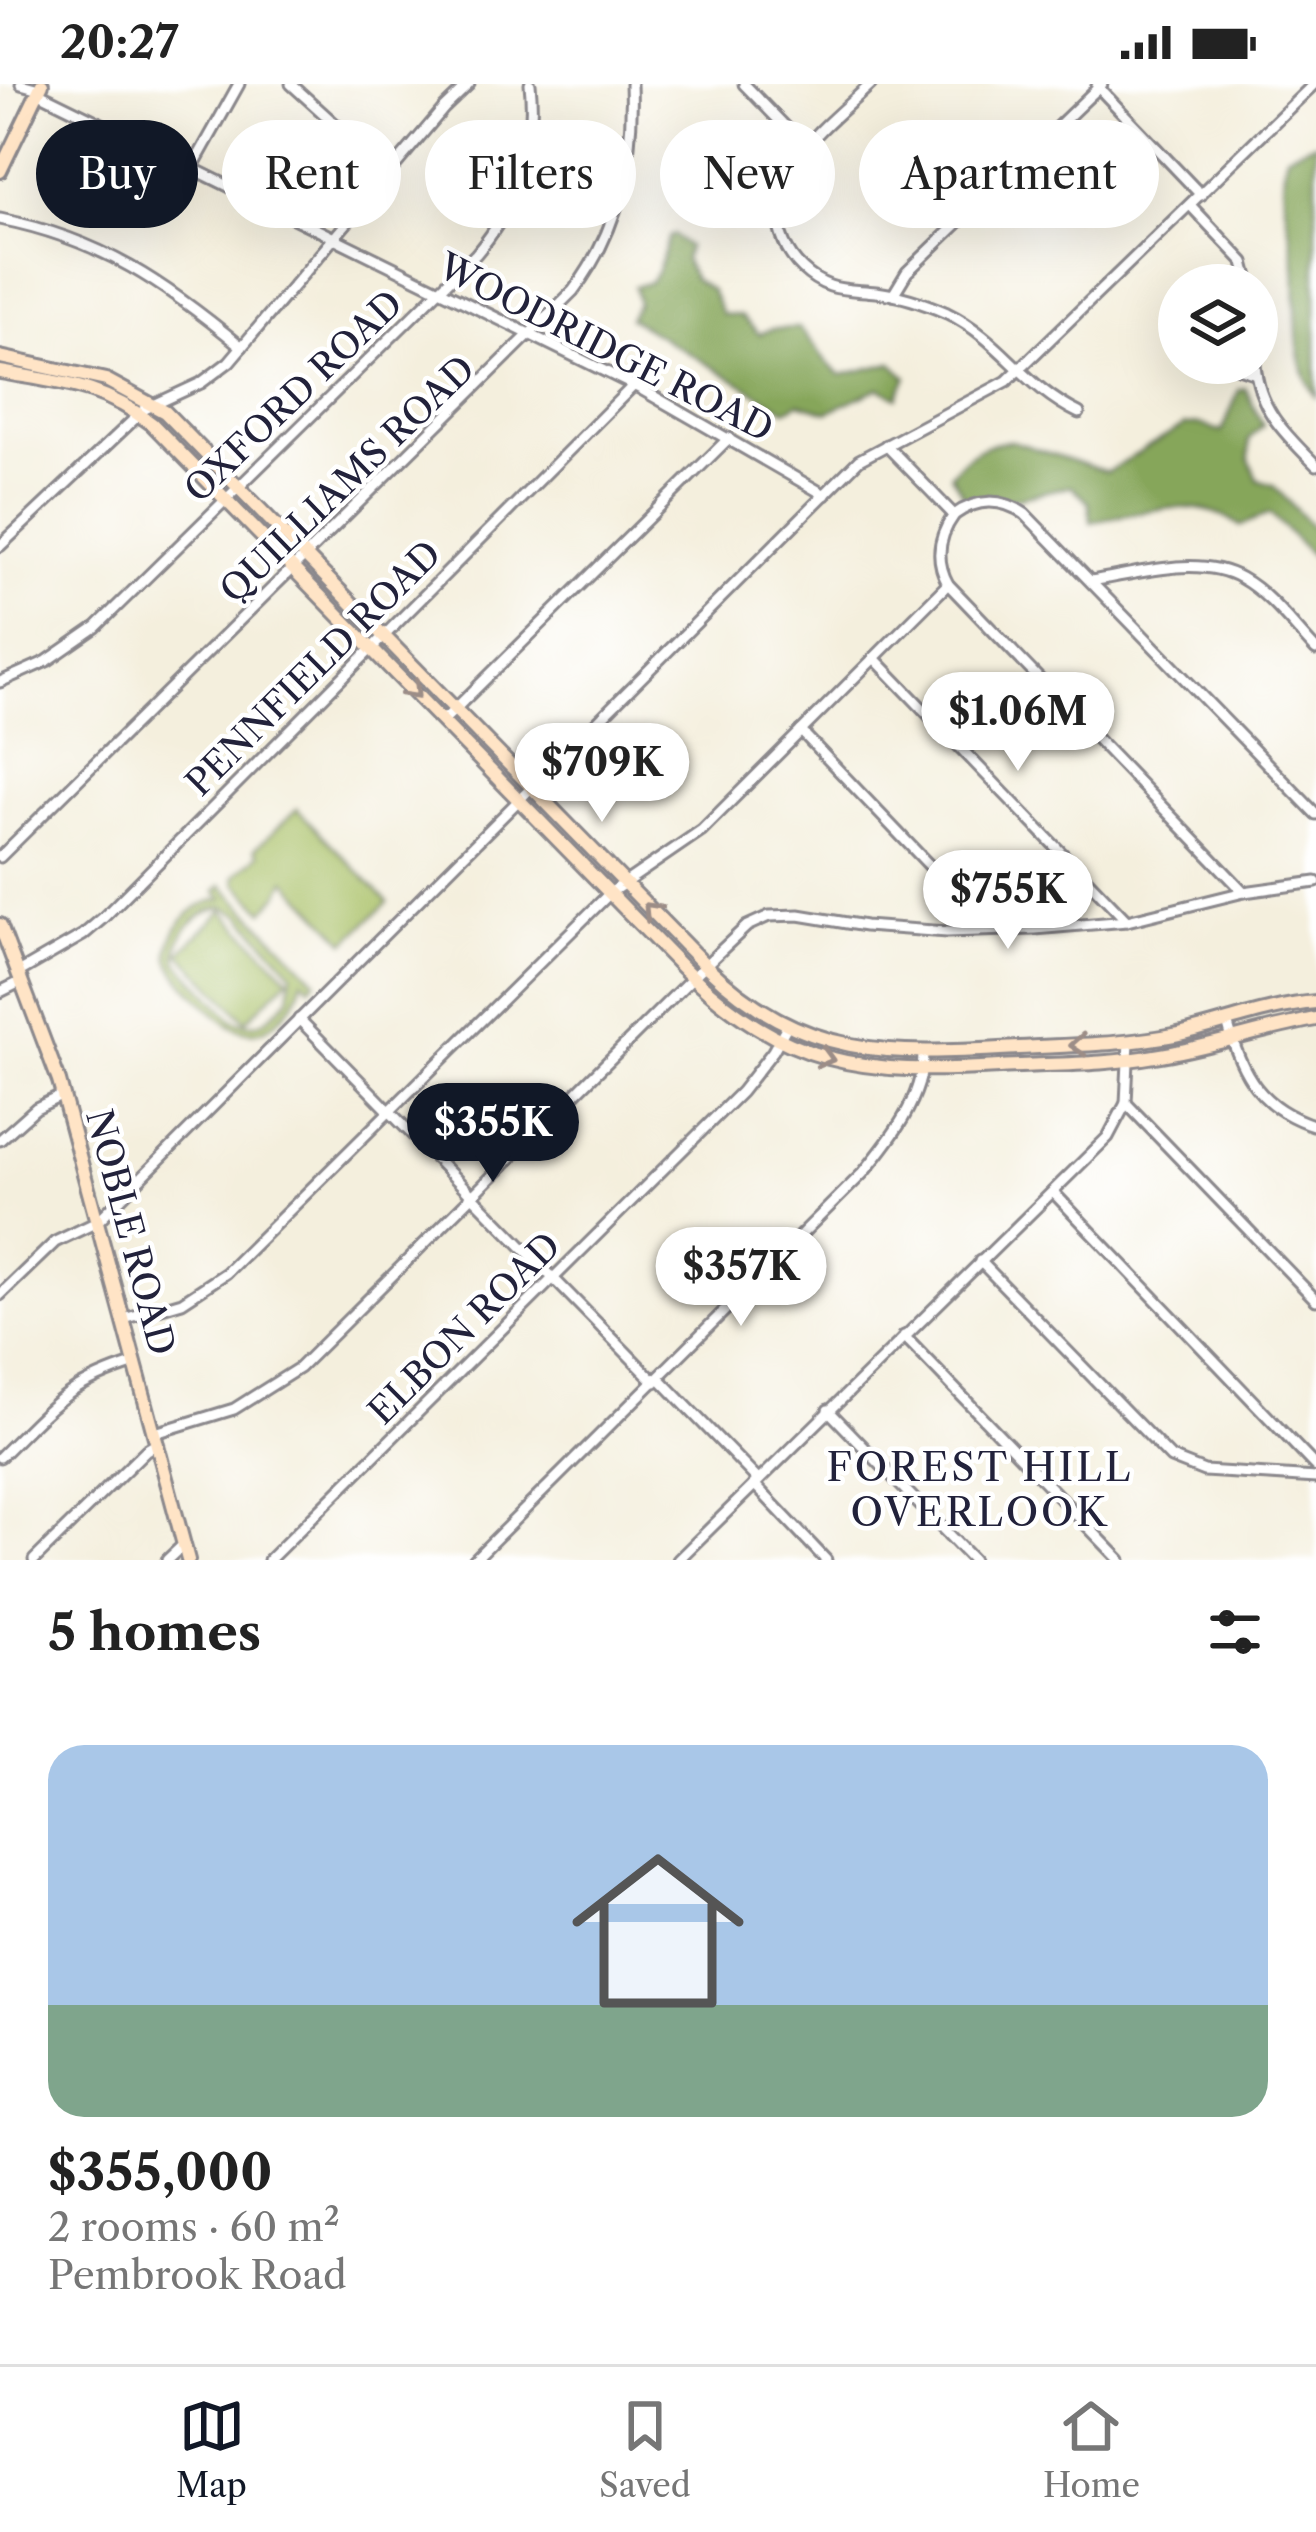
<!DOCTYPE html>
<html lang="en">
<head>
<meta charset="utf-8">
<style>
  body { margin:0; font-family:"Libre Caslon Text",serif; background:#f2f2f2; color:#222; height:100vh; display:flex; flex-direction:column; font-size:45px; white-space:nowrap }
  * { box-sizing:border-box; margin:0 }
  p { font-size:39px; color:#767676 }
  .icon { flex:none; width:66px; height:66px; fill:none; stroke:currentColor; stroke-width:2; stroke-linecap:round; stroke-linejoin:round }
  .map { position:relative; height:1476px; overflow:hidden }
  .side { display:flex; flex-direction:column; background:#fff; flex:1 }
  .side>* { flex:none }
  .hud { position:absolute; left:36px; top:36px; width:1245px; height:108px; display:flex; gap:24px }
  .fabs { position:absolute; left:1158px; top:180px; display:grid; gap:24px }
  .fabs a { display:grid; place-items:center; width:120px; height:120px; border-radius:50%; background:#fff; box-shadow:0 12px 48px #0002; font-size:60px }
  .price { position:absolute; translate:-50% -102px; padding:0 27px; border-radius:42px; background:#fff; color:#222; font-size:39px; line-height:78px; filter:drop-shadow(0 3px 6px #0008) }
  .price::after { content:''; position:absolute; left:50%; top:72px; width:36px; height:27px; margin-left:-18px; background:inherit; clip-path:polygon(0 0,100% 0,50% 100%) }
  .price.active { background:#111827; color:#fff }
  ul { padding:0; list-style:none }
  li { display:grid; align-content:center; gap:24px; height:636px; padding:0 48px }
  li+li { border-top:3px solid #e0e0e0 }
  li span { display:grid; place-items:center; height:372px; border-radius:36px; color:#555 }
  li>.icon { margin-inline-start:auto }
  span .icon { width:216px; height:216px; fill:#fffc; stroke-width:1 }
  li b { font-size:51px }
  h2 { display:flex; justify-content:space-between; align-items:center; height:144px; padding:0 48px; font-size:51px }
  .tag { padding:0 42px; border-radius:54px; background:#fff; box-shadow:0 12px 48px #0002; font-size:42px; line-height:108px }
  .tag.active { background:#111827; color:#fff }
  .status { display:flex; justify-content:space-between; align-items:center; height:84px; padding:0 60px; background:#fff; direction:ltr }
  .status svg { height:33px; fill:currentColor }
  .tabs { display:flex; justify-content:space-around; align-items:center; height:168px; border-top:3px solid #e0e0e0; background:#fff; font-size:33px; color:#767676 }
  .tabs a { display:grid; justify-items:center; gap:6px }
  .tabs .active { color:#111827 }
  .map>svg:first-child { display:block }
</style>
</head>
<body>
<div class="status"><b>20:27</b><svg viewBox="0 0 49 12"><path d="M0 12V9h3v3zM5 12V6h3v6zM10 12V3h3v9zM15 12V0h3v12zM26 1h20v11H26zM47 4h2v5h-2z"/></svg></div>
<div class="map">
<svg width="1316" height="1476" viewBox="0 0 1316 1476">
  <rect width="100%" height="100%" fill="#fff"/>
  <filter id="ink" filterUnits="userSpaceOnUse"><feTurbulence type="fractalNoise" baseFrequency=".00833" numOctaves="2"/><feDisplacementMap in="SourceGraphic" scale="24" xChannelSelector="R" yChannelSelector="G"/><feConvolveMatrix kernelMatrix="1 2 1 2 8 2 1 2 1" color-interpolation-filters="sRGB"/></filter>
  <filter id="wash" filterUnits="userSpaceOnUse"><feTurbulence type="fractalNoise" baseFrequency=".004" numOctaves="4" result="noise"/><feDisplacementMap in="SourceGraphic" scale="48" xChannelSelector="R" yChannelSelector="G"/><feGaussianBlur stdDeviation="2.7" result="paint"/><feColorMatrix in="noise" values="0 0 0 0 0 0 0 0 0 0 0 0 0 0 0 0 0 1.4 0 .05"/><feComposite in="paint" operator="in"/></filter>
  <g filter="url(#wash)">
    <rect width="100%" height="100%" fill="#f4efdd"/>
    <g fill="#a8c065" stroke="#657150" stroke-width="3" fill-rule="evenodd">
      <path d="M297,725L388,818L346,858L286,796L280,809L264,827L236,799L235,792L259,770L255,765Z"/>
      <path d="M222,801L316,896L310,902L302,895C300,913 292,922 279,935C247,966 222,936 198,913C186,901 175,891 169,875C168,844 193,818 223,815L216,807ZM224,823L241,831L292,888L289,913C273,932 258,949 232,935L178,878C173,851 197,825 224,823Z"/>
      <path d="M223,826L289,894L246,937L180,869Z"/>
    </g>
    <g fill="#86a65a" stroke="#54644a" stroke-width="3">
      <path d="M1316,58V313C1291,279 1297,224 1295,183C1292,144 1276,109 1287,70Z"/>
      <path d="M674,151L688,163L684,175L694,195L711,206L722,230L741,232L759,250L771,245L799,244C817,260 821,277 841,291L892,279L907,293L897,313L879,304L828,328L799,319L786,326L629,234L638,219L634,203L650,198L657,189L669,153Z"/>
      <path d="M1245,304L1263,342L1249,355V376L1258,396L1273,401L1316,447V477L1270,429L1240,442C1196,409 1142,429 1091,438L1089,419L1071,402L1007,416L992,412L967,418L951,390C966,370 986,357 1012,357L1107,388L1185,341L1200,340L1222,348L1239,306Z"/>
    </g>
  </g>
  <g filter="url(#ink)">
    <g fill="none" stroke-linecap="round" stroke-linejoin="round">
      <defs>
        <g id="street">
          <path d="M21,0L39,5"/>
          <path d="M291,0L389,89"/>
          <path d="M744,0L806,64"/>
          <path d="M871,0C829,40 755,91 784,158C792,178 810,195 830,202C845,207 860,206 876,208C901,211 924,219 947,229C1001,255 1023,302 1079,329"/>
          <path d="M1097,2L1201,111"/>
          <path d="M37,8L641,305L825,411"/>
          <path d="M192,84L239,0"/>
          <path d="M1190,121L1244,178L1250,201"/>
          <path d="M0,135C101,155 165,199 242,263"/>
          <path d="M893,211L907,188L1102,0"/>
          <path d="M1223,279L1256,290"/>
          <path d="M1255,279C1258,325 1285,350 1316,381"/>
          <path d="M886,361L954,431C977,414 1002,414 1025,430L1316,730"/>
          <path d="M954,431C938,453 935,476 948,500L1244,808"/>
          <path d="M0,462L145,325L201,299L229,278L444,24L469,0"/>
          <path d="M1091,497C1136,490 1199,470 1241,494C1270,510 1293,542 1316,566"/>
          <path d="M874,574L1127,837"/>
          <path d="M0,598L47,577L96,543L476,170C517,122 537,63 530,0"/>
          <path d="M443,637L729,354"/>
          <path d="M801,647L991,846"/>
          <path d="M0,773L573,207C619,147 634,75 631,0"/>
          <path d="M19,888L83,851L103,834L634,301"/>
          <path d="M0,908L22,897"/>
          <path d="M299,935L655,1298"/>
          <path d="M1227,937C1241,991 1261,1025 1316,1042"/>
          <path d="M1126,1019L1316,1216"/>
          <path d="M0,1056L36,1024L63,1011"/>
          <path d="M1053,1108L1316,1383"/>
          <path d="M980,1177L1171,1374L1204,1387L1316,1394"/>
          <path d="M0,1211L55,1158L97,1138L859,376L1007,297L1314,0"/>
          <path d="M124,1235L182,1218L226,1189L610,809L702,746L948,500"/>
          <path d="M904,1252L1120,1476"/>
          <path d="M659,1294L758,1396"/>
          <path d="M828,1326L973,1476"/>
          <path d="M155,1349L234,1325L299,1284L698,888L747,842L769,832L799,831L865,842L947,848L1035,845L1127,837L1244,808L1316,798"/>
          <path d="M0,1373C51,1323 65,1301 136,1279"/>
          <path d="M754,1400L826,1476"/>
          <path d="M34,1476L146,1366L158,1359"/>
          <path d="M167,1476L184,1460"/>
          <path d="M269,1476L741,1008L773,967L788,940"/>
          <path d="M474,1476L863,1089C891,1055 923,1015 923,970"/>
          <path d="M678,1476L1108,1053L1126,1019L1129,957"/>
        </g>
        <g id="secondary">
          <path d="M0,87L42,0"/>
          <path d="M0,273L106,296L165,328L705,881C805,977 891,971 1019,964C1071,961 1122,961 1174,951C1221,941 1267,922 1316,918"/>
          <path d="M0,288C61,299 102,301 152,340L682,883C785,984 863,991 1000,983C1052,980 1105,981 1155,972C1210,963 1262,945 1316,935"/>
          <path d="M0,841L59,997L188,1476"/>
        </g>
      </defs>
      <use href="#street" stroke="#8b888c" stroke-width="15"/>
      <use href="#secondary" stroke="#8b888c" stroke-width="18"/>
      <use href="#street" stroke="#fff" stroke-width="9"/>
      <use href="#secondary" stroke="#ffe4c6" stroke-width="12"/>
    </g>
    <defs><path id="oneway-chevron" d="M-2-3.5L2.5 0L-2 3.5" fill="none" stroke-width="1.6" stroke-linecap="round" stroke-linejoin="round" transform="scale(3)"/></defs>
    <g stroke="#9c8d87">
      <use href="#oneway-chevron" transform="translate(413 607) rotate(46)"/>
      <use href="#oneway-chevron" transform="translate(651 826) rotate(-134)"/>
      <use href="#oneway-chevron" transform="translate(1078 961) rotate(176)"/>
      <use href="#oneway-chevron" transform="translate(826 974) rotate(16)"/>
    </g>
  </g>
  <g text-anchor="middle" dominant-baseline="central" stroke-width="9" stroke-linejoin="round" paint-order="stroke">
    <g font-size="36" fill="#22223b" stroke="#fff">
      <text transform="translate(606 263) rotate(27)">WOODRIDGE ROAD</text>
      <text transform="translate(293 312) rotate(-44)">OXFORD ROAD</text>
      <text transform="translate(347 395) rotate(-44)">QUILLIAMS ROAD</text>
      <text transform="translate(313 584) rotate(-45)">PENNFIELD ROAD</text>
      <text transform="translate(131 1148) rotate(75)">NOBLE ROAD</text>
      <text transform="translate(464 1244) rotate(-45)">ELBON ROAD</text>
    </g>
    <g font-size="39" letter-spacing="3" fill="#22223b" stroke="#fff">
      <text x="980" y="1383">FOREST HILL<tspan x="980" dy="45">OVERLOOK</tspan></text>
    </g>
  </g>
</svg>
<div class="fabs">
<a><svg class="icon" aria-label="layers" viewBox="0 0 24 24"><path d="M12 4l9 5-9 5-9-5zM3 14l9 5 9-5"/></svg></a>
</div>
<b class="price" style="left:1018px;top:690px">$1.06M</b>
<b class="price" style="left:602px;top:741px">$709K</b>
<b class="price" style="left:1008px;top:868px">$755K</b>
<b class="price active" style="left:493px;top:1101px">$355K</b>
<b class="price" style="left:741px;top:1245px">$357K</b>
<div class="hud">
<a class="tag active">Buy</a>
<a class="tag">Rent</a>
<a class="tag">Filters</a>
<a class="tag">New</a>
<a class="tag">Apartment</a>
</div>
</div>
<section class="side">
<h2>5 homes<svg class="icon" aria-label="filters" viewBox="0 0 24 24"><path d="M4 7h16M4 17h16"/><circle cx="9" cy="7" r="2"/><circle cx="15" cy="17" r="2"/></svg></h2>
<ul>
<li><span style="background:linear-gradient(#a9c7e8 70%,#7fa58c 0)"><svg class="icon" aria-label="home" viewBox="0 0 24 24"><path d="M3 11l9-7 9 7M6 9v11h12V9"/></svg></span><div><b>$355,000</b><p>2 rooms · 60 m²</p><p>Pembrook Road</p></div></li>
</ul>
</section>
<nav class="tabs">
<a class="active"><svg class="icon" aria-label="map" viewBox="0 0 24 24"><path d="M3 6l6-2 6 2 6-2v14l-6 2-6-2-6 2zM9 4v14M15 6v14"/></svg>Map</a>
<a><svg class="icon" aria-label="saved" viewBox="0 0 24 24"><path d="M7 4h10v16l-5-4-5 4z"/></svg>Saved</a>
<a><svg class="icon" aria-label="home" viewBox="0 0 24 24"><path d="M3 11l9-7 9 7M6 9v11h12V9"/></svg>Home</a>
</nav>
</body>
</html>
